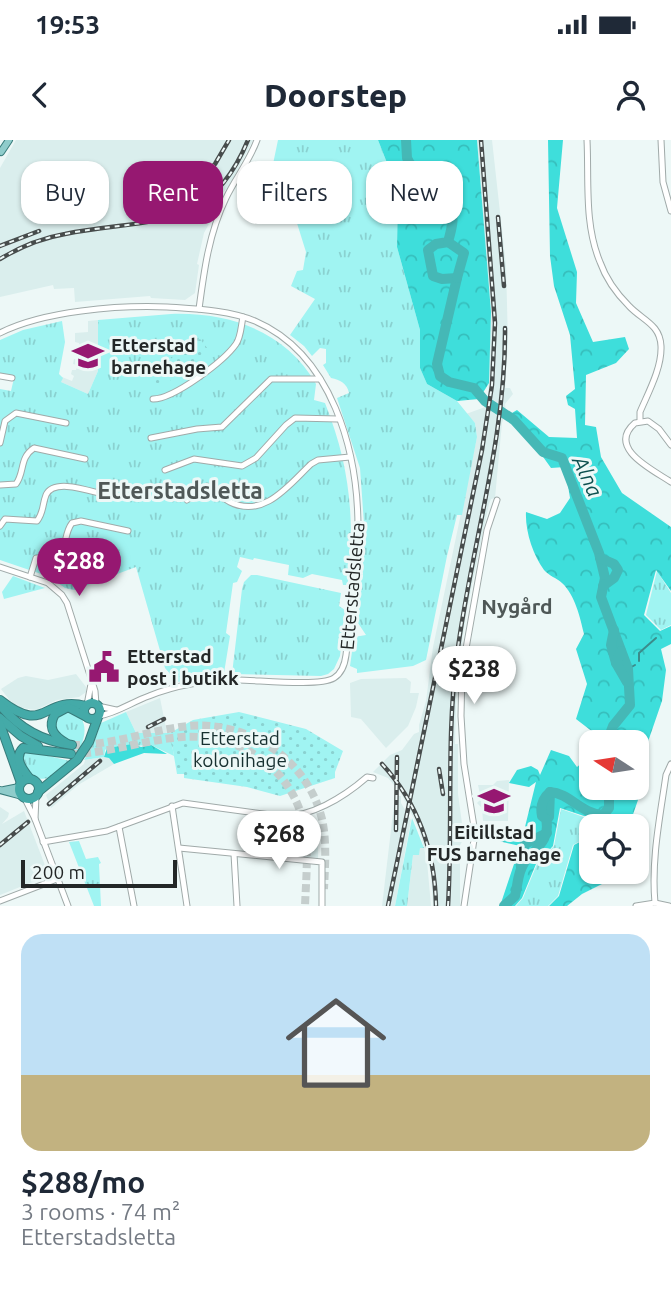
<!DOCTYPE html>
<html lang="en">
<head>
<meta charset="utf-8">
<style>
  body { margin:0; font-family:Ubuntu,sans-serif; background:#f6f6f7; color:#1f2937; height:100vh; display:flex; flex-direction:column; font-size:26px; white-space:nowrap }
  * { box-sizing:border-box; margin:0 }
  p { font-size:23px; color:#747a83 }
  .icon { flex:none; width:38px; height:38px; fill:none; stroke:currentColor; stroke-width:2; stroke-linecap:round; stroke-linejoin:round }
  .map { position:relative; height:766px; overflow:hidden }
  .sheet { display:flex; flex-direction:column; background:#fff; flex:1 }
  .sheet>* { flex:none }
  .top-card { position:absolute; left:21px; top:21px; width:630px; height:63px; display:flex; gap:14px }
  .needle { width:46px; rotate:282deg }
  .fabs { position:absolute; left:579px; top:590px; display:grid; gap:14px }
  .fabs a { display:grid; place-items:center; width:70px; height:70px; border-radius:14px; background:#fff; box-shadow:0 2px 5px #0004; font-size:35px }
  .scale { position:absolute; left:21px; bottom:18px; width:156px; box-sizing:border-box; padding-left:7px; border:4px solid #232727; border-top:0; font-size:19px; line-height:24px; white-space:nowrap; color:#232727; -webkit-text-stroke:5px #edf8f7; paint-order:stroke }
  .price { position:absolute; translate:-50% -60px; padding:0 16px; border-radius:24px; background:#fff; color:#222; font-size:23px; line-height:46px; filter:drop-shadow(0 2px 4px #0008) }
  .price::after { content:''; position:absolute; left:50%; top:42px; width:21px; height:16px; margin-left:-10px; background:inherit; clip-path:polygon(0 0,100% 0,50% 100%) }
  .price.active { background:#961871; color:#fff }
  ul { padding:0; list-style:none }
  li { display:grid; align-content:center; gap:14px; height:371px; padding:0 21px }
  li span { display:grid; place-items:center; height:217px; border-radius:21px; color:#555 }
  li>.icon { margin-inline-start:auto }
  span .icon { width:126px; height:126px; fill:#fffc; stroke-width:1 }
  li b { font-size:30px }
  .tag { padding:0 24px; border-radius:21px; background:#fff; box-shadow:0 2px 5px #0004; font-size:24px; line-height:63px }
  .tag.active { background:#961871; color:#fff }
  .status { display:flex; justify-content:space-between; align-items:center; height:49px; padding:0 35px; background:#fff; direction:ltr }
  .status svg { height:19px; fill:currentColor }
  header { display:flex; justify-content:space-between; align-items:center; height:91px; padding:0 21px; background:#fff; font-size:32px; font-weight:800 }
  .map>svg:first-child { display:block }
</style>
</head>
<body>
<div class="status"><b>19:53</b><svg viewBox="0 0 49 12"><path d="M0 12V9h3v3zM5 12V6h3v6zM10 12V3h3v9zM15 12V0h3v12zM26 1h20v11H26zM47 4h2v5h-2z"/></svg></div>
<header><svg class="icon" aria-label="back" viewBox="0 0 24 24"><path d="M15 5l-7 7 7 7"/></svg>Doorstep<svg class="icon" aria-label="person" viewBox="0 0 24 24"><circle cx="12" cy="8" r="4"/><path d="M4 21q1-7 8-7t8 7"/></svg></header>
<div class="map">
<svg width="671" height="766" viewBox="0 0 671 766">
  <defs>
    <pattern id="grass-tufts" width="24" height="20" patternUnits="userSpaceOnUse" patternTransform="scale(1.75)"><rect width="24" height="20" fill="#a0f4f2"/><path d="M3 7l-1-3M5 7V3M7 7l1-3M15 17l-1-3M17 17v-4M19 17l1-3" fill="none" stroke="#8ad1d0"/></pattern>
    <pattern id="forest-crowns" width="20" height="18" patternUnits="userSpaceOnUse" patternTransform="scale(1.75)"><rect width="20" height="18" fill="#3ededb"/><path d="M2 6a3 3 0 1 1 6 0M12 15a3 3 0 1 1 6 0" fill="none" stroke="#36bebc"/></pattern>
    <pattern id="garden-dots" width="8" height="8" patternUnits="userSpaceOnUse" patternTransform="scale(1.75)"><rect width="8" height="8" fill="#a0f4f2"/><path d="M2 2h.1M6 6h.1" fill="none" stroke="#8ad1d0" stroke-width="1.8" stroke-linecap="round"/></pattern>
  </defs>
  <rect width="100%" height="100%" fill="#edf8f7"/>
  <g fill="#daeeed">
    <path d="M16,0H253L229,46L220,56L222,60L204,93L197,124L199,125L195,153L185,160L151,158L150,156L75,162L74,148L54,149L53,145L0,157V28Z"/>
    <path d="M477,0H492L506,126L508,203L505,248H510L513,254L505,264L506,272L502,283L495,358L491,359L489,364L467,469L457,534L455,604H458V654L464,698L458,709L454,708L453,711L460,720V766H433L431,733L419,689L401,653L388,638L373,632L390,615L402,610L414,594L419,592V585L426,561L433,507L477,297L475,283L466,274L488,266L491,172Z"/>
    <path d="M98,180V231L88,254L61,242L62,237L72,241L74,236L71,234L72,230H76L77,225L73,224L74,219H78L79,214L75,213V208H79V203L75,202V193L88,192V181Z"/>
    <path d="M76,534L86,547V552L79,557L57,560L36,570L15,567L1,549L18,538L26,536L48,540Z"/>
    <path d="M406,538L411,542L410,553H419L416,567L408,586L386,608L361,579L351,577L350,543L361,539Z"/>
    <path d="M160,558L167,593H136L126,572Z"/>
    <path d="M104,617L109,618L114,624L78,645L51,668L46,655L84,624L85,620Z"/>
    <path d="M509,640L508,681H483L482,668L477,663L481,659L478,645H493L497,641Z"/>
    <path d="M395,656H401V663L411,680L395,766H382Z"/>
    <path d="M0,667L9,673L8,677L2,684L24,671L48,733L45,737L0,755Z"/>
    <path d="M318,691V718L283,714L284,701H293L292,697L301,698Z"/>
    <path d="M419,708H424L427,721L431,766H407L413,715Z"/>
  </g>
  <g fill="url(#grass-tufts)">
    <path d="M278,0H378L398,51L397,107L420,190V228L427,244L457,261L475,283L477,297L462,375H457L447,416L426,520L413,526L357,533V529L350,526L354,497L366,495L354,477L364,384L360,328L337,258L349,253C347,243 340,240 331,238L323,225L326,223V209L320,208L312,216L304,206L290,195L315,159L291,146L297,131L303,130L306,112L291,64L293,63L260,51L259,46L268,48Z"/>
    <path d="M171,174C229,172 286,191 316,244L314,260L325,263C350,326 355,378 348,445H343L342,440L312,434L303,438L288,435L289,425L254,418L253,420L240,417L237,427L242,431L237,442L233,443L226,493L230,496L224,533L213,538L177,542L165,528L136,427L74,450L65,448L50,437L0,420V249L11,251L14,238L0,234V200L23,190L62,181L65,202L59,234L63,238L61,242L88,254L98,231V180Z"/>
    <path d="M657,431L671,453V485L661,490L646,475Z"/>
    <path d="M251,435H257L341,453L339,466L345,470L340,516L334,529L328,534L321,536L232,534L242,449L244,442Z"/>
    <path d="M13,436L45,448L4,459L2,452Z"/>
    <path d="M71,570C111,587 52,663 27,631C23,626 21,622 21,616L27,611L70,621L72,602L57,595L54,588L57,576L64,571Z"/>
    <path d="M126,572L136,593H170L174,616L151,605L109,607L105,610L104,617L84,620L93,605L101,583Z"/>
    <path d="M561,669L595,681V686H592L591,695L573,705L558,756L548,766H516L523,758L537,724L554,706Z"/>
    <path d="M412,678L424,708H420L419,715H413L407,766H395Z"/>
    <path d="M79,701L86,719L98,717L101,723L99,724L101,766H94L69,702Z"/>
  </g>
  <g fill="url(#forest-crowns)">
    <path d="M378,0H477L491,172L489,243L479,259L457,261L427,244L420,228V190L397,107L398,51Z"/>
    <path d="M548,0H563L557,68L577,132L576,163L593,202L625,197L629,209L616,223L586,235L585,285L596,287L601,317L622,353L671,387V451L656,430L644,475L660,491L671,486V504L661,509L666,530L662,561L641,622L638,660L629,686H596V680L560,668L553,706L536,724L522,758L515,766H500L520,706L482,697V690L523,695L536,642L529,647L509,643L517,630L531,626L538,630L540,635L551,610L569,616L577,627L591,615L592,648H637V602H597L598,596L576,579L587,544L576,509L584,494C580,477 575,455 562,443C557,438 549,436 544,430C533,415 525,391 526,372L547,379L560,373L570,358L565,327L551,328L521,286L512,278V273L517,270L549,297L577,298L575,269L568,265L566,256L575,249L570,195L554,146L550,116Z"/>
    <path d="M133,604L141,607L151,605L167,614L144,613L114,624L109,618L104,617L107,608Z"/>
    <path d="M591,696L592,732H622L620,735L582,754L567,766H549L559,756L574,705Z"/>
  </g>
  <g fill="url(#garden-dots)">
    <path d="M200,199L211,213L155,251L145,236Z"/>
    <path d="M239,572L306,589L343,611L335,632V638L280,656L247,647L184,638V634H177L170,593L193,580Z"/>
  </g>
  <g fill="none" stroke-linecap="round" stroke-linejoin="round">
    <g stroke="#3b8c8b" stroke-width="2">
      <path d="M639,521V513L656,498"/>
      <path d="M628,529L635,525"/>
    </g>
    <g stroke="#45b8b6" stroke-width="10">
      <path d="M406,0L407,18L427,57C456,66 456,74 448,102L436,104L428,110L433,136L442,139L457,138L437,224L440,236L449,242L474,248L485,261L514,280L543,312L562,318L599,413L605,438L601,457L628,529L630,565L613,586L607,602"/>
      <path d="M448,102L464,113L457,138"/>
      <path d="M600,418L614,424L618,430L614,438L603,446"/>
      <path d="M614,490L611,505L616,523"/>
      <path d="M621,511L616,523L627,542"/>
      <path d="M547,679L549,677L550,652"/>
      <path d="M521,727L520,720L525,704L547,693"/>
      <path d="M504,766L515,756C518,745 517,734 524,723C535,708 551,701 546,679L542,676C540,666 543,658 550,652C570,653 581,674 603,675L609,668V648"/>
    </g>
    <g stroke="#c5cecd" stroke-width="8" stroke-dasharray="8 4" stroke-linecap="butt">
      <path d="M72,605C112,606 149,590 188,586C249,581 307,619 322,679C327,702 325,726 324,749"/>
      <path d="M71,614C109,613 144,600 182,597C239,593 293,628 304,686C309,712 306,739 305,766"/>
    </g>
    <defs>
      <g id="minor">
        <path d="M587,0C589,40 584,84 600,122C606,139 616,153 629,166C642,180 660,184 661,206C662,228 648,253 640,272V281"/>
        <path d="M661,0L663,42L671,71"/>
        <path d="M199,169C204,131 209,93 226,58C235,39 250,20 257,0"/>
        <path d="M0,193C43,171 118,165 167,167C196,169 228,170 255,181C332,214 358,311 358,388C358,430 351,473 346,515C345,523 342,533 334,538C319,547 258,540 238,540C209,540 176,545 149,556C132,562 117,573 99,576"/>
        <path d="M0,236L12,238"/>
        <path d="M153,259C174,259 224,221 236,204C241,197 241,186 243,177"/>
        <path d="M151,298L197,289L222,287L271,239H320"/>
        <path d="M0,303L5,281L16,273L66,283"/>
        <path d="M671,305L659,289L648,281L635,283C606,308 653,330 671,342"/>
        <path d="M165,330L194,319L242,326L256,318L286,285L295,278L338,279"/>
        <path d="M0,345L16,344C25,332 19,318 34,308L85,319"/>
        <path d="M187,360L207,346C215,351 222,358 230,362C264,379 289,345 311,324L318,320L350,317"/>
        <path d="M0,386L5,379L37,381C44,372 42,365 46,355C54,337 92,352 107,355"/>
        <path d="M0,427L48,443L62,455L67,463L95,551L96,564"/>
        <path d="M30,437L36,418L59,417C67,407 64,393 72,383L81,381L128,391"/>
        <path d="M87,565L91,544"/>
        <path d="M98,566L116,570"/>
        <path d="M24,657L35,679L68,766"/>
        <path d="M172,666L187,766"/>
        <path d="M35,679L36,656"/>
        <path d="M119,687L134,766"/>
        <path d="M43,702L107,691L183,663L278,676C309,679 344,657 367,637L373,638"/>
        <path d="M179,708L322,722V766"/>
        <path d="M234,714L237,766"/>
        <path d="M0,761L57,739"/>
        <path d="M655,763C651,720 660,677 666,635L671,624"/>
        <path d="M464,766L475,693L464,624L461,576L462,531L487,390L497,360"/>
        <path d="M636,766L655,763L669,766"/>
      </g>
      <g id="major">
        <path d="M1,12L9,0"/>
        <path d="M0,650L22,656"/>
        <path d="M4,650L19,647"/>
      </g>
      <g id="highway">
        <path d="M0,560C47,597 41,555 86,566"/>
        <circle cx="92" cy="571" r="8"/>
        <path d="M0,565C20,589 42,601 72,605"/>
        <path d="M0,578L21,596L38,606"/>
        <path d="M0,584L21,643"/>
        <path d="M66,603C54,596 47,588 55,574L68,567L85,576"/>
        <path d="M30,639C23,630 13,618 23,608L71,614"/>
        <circle cx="29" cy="649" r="10"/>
        <path d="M38,652L77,620L89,602L98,577"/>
      </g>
    </defs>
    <use href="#minor" stroke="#a0aaa9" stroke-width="7"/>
    <use href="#major" stroke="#387c7b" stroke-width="8"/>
    <use href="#highway" stroke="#387c7b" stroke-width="10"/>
    <use href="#minor" stroke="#fff" stroke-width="5"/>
    <use href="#major" stroke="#8fcccb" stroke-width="6"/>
    <use href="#highway" stroke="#44aaa8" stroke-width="8"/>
    <defs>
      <g id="rail">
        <path d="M197,43L215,24L229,0"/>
        <path d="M163,71L192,56L211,39"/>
        <path d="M498,77L504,146"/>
        <path d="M0,106L39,91"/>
        <path d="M0,119C20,107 42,98 65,94C149,77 209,95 248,0"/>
        <path d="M148,587L164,579"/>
        <path d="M382,624C418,663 435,712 436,766"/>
        <path d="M439,629L443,654"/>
        <path d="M49,664L100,621"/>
        <path d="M396,690L397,617"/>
        <path d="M0,705L28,682"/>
        <path d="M388,766L482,310L492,245L495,183L481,0"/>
        <path d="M448,766C453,683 446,598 457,515C471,406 506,300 505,188"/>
      </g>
    </defs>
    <use href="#rail" stroke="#474c4c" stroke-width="4.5"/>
    <use href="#rail" stroke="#edf8f7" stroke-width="2" stroke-dasharray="5" stroke-linecap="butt"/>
  </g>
  <defs>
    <symbol id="school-bare" viewBox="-9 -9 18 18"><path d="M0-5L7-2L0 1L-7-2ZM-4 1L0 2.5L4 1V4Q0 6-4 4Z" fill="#961871" stroke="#edf8f7" stroke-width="2.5" paint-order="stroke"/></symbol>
    <symbol id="civic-bare" viewBox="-9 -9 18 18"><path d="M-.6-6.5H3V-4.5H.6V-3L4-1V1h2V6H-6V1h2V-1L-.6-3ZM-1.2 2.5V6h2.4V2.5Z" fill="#961871" stroke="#edf8f7" stroke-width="2.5" paint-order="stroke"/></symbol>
  </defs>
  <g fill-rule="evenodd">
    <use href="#school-bare" x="66" y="194" width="44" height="44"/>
    <use href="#civic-bare" x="82" y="505" width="44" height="44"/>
    <use href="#school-bare" x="472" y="639" width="44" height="44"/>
  </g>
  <g text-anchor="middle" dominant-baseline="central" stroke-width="6" stroke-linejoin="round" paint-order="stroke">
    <g font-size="19" font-weight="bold" fill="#232727" stroke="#edf8f7" text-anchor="start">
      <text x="111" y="205">Etterstad<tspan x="111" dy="22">barnehage</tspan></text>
      <text x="127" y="516">Etterstad<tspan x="127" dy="22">post i butikk</tspan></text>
      <text x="494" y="692" text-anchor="middle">Eitillstad<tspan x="494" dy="22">FUS barnehage</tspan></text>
    </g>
    <g font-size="19" fill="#232727" stroke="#edf8f7">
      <text transform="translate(352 446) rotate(-85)">Etterstadsletta</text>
    </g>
    <g font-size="19" fill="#173030" stroke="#edf8f7">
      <text x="240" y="598">Etterstad<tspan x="240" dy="22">kolonihage</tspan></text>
    </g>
    <g font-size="21" font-style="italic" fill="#0c504f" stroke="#edf8f7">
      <text transform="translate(588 336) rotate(65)">Alna</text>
    </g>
    <g font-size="21" font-weight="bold" fill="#4f5857" stroke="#edf8f7">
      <text x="517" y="466">Nygård</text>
    </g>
    <g font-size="23" font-weight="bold" fill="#4f5857" stroke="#edf8f7">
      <text x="180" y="350">Etterstadsletta</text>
    </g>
  </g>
</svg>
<div class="fabs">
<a><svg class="needle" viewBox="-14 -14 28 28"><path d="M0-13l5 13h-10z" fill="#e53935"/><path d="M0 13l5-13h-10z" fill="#747a83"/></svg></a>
<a><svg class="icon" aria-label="locate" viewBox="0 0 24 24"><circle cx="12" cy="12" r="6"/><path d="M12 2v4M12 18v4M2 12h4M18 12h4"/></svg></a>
</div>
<div class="scale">200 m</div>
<b class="price active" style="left:79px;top:458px">$288</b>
<b class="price" style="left:474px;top:566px">$238</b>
<b class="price" style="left:279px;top:731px">$268</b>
<div class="top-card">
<a class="tag">Buy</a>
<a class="tag active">Rent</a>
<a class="tag">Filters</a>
<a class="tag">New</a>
</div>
</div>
<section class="sheet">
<ul>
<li><span style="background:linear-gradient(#bfe0f5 65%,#c2b280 0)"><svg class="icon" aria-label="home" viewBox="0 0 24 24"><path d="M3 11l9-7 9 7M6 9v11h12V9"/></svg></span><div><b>$288/mo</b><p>3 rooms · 74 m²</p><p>Etterstadsletta</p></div></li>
</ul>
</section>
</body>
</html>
